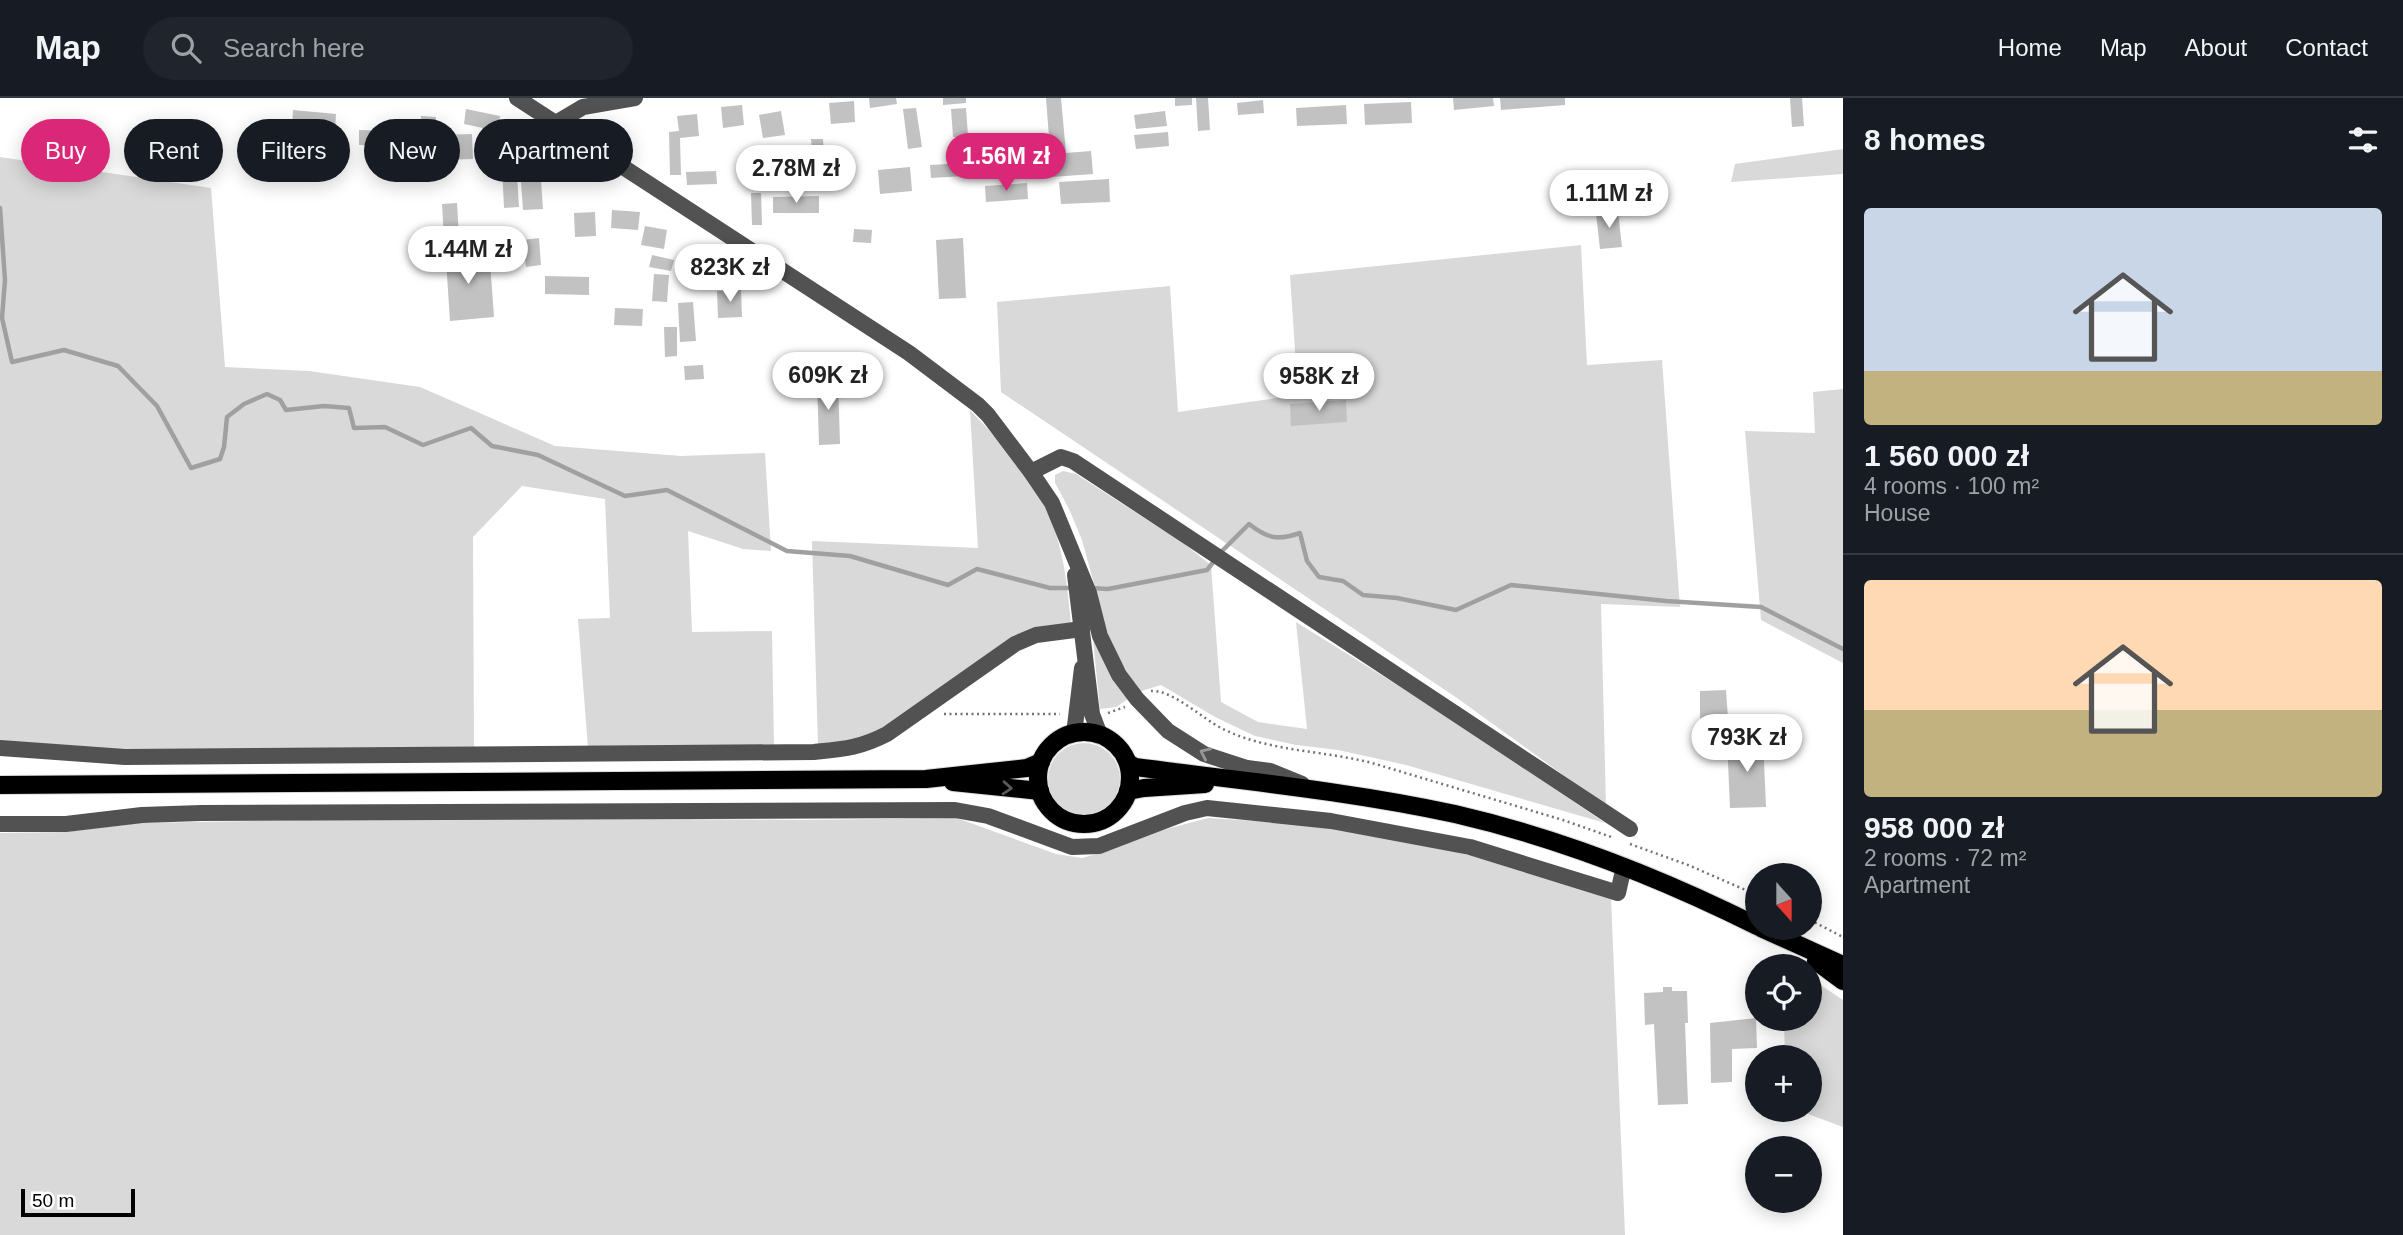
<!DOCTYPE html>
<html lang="en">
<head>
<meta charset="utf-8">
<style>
  body { margin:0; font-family:Helvetica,sans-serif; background:#20242c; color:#f1f3f6; height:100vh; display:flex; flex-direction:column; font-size:26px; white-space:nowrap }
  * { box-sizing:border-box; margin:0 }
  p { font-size:23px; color:#9ea1a6 }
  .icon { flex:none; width:38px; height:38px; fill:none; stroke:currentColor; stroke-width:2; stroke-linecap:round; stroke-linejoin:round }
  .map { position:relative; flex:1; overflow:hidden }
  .panel { display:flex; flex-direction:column; background:#171b24; width:560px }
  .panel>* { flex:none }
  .banner { position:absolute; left:21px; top:21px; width:665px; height:63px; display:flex; gap:14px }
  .needle { width:46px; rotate:159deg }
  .controls { position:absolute; left:1745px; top:765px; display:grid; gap:14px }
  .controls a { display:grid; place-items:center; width:77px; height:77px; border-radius:50%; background:#171b24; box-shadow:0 4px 18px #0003; font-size:35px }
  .scale { position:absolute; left:21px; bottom:18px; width:114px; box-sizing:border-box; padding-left:7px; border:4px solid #000; border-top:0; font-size:19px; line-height:24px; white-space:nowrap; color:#000; -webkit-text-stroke:5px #fff; paint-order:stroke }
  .price { position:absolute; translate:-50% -60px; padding:0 16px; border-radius:24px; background:#fff; color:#222; font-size:23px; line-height:46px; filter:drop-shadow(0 2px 4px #0008) }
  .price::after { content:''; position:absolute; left:50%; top:42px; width:21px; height:16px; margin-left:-10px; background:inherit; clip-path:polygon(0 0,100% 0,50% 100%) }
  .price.current { background:#db2777; color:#fff }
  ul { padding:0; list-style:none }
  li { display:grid; align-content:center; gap:14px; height:371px; padding:0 21px }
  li+li { border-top:2px solid #363941 }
  li span { display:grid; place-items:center; height:217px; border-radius:7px; color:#555 }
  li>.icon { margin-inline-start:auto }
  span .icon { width:126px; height:126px; fill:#fffc; stroke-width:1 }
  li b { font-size:30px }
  h2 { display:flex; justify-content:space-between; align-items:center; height:84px; padding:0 21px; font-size:30px }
  .chip { padding:0 24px; border-radius:32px; background:#171b24; box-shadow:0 4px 18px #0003; font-size:24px; line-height:63px }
  .chip.current { background:#db2777; color:#fff }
  header { display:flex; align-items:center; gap:42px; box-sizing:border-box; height:98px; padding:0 35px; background:#171b24; border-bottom:2px solid #363941 }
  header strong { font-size:33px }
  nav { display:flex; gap:38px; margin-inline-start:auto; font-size:24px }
  .search { width:490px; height:63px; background:#20242c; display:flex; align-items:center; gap:18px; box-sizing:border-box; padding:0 24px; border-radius:38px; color:#9ea1a6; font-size:26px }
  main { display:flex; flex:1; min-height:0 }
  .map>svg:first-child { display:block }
</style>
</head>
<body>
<header>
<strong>Map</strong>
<div class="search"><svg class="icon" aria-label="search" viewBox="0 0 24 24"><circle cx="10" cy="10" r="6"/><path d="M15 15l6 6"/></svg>Search here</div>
<nav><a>Home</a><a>Map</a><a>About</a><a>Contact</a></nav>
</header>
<main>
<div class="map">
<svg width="1843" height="1137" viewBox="0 0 1843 1137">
  <rect width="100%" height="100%" fill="#fff"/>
  <g fill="#d9d9d9">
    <path d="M1843,51V76L1731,84L1735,66Z"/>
    <path d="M0,59L211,90L225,269L309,273L420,289L555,348L681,358L765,355L771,453L743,451L688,433L692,534L772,533L774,649L588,650L578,521L610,520L605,401L522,388L473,439L474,651H114L0,644Z"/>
    <path d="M1581,147L1587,267L1662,262L1680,509L1601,506L1606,708L1457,600L1001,294L997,204L1170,188L1178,314L1298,297L1290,177Z"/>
    <path d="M1843,291V565L1761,522L1745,333L1815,335L1813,294Z"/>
    <path d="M970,312C998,341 1024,371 1043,405C1063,441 1067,485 1071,525L1048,529L865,642L818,648L812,443L978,450Z"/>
    <path d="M1063,373L1076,376L1183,445L1211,467L1221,604L1258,624L1307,631L1296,524L1455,623L1605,725L1406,667L1338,652L1296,647L1255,638L1215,619L1161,587L1138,594L1110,544L1082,442L1069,411L1055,385V377Z"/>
    <path d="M1093,542L1128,601L1116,609L1100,611Z"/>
    <circle cx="1084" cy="681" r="36"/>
    <path d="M473,719L804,722L957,720L1056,756L1082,760L1111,752L1163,732L1208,720L1318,727L1454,753L1611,799L1625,1137H0V735L66,734L139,725Z"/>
    <path d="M1810,880L1843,902V1029L1797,1012H1810V959H1785L1784,921L1810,920Z"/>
  </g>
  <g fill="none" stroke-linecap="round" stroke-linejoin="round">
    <g stroke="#a0a0a0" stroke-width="4.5">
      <path d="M0,110L5,182L2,220L12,264L64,252L118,268L157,308L191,370L220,361L224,349L227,319L244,306L267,296L280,302L286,312L324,308L349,310L354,330L385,329L423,347L471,330L492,348L538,357L625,398L667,392L787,453L850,458L948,487L977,471L1050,490H1074"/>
      <path d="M1220,455L1249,426C1267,440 1277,443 1300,435L1307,463L1319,479L1343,483L1363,497L1397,500L1456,512L1511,487L1666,503L1761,509L1843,551"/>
      <path d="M1090,490L1108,491L1207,472L1215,462"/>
    </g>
  </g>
  <g fill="#c2c2c2">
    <path d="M869,0H896L897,6L870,10Z"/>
    <path d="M943,0H966V5L943,7Z"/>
    <path d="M1046,0H1061L1066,55L1091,53L1093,76L1052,79Z"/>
    <path d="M1175,0H1192V7L1175,8Z"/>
    <path d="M1196,0H1208L1210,32L1198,33Z"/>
    <path d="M1453,0H1493L1494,8L1454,12Z"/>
    <path d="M1500,0H1565V7L1501,12Z"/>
    <path d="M1790,0H1802L1804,28L1792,29Z"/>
    <path d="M1263,2L1264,15L1238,17L1237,5Z"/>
    <path d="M854,3L855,24L831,26L829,5Z"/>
    <path d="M1411,4L1412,25L1365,27L1364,6Z"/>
    <path d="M742,7L744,27L723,30L721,9Z"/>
    <path d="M1346,7L1347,26L1297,28L1296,10Z"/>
    <path d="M916,10L922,49L908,51L903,11Z"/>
    <path d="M966,10L968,38L953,39L951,11Z"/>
    <path d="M466,11L500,18L497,33L464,26Z"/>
    <path d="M293,12L336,16L335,35L292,31Z"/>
    <path d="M781,13L785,37L763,40L759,17Z"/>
    <path d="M1165,13L1167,28L1136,31L1134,17Z"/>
    <path d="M697,16L699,38L680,40L681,77H670L669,34L679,33L677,18Z"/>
    <path d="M421,18L436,19L434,45H420Z"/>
    <path d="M359,32L397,33V48L359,47Z"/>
    <path d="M1168,34L1169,48L1136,51L1134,37Z"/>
    <path d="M472,36L473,61L440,62L439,37Z"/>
    <path d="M811,41H823L825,74L803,75L802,55L812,54Z"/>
    <path d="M515,46L519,109L504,110L501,47Z"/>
    <path d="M1028,52L1030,70L1016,71L1014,53Z"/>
    <path d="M760,58L762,83L748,84L747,59Z"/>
    <path d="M964,65L965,78L931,80L930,67Z"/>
    <path d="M910,69L912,93L880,96L878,72Z"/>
    <path d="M716,73L717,86L687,87L686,74Z"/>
    <path d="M1109,81L1110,104L1061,106L1059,84Z"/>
    <path d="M541,82L543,111L523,112L521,84Z"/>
    <path d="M1027,85L1028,101L986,104L985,88Z"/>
    <path d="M751,95H761L762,127H752Z"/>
    <path d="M819,98V115H773V99Z"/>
    <path d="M457,105L459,139L444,140L442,106Z"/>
    <path d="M612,112L640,114L638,132L611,130Z"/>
    <path d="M595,114L596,138L575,139L574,115Z"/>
    <path d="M1618,114L1622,149L1600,151L1596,116Z"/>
    <path d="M645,128L667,132L664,151L641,147Z"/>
    <path d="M854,131L872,132L871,145L853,144Z"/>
    <path d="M539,140L541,167L526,169L523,142Z"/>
    <path d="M963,140L966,200L939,201L936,142Z"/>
    <path d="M464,146L465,164L490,163L494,219L450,223L445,147Z"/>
    <path d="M652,157L674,162L671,173L649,169Z"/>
    <path d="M654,176L669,177L667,204L652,203Z"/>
    <path d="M545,178L589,179V197L545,196Z"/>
    <path d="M741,192L742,219L718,220L717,193Z"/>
    <path d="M693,204L696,243L680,244L678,205Z"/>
    <path d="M615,210L643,211L642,228L614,227Z"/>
    <path d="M664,229H677V258L665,259Z"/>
    <path d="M703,267L704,281L685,282L684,268Z"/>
    <path d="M838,282L840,346L819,347L817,283Z"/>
    <path d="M1346,302L1347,324L1291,328L1290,306Z"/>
    <path d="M1726,592L1728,620L1700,622V593Z"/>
    <path d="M1763,641L1766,709L1730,710L1727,642Z"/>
    <path d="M1663,889H1672V893H1687L1688,925H1685L1688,1006L1658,1007L1654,926L1645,927L1644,895L1663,894Z"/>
    <path d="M1756,920L1757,950L1732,951V984L1711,985L1710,925Z"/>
  </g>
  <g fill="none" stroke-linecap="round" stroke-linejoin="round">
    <defs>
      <g id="major">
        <circle cx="1084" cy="680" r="46"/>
        <path d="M1128,665L1135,669C1242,683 1349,693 1455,716C1559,740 1661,780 1757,828"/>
        <path d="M953,684L1040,693"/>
        <path d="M0,687L926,681L1027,670L1041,664"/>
        <path d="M1128,693L1144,690L1205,686"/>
        <path d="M1761,830L1843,867"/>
        <path d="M1816,863L1843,883"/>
      </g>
    </defs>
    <use href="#major" stroke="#dbdbdb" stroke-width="20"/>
    <g stroke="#747474" stroke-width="2.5" stroke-dasharray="2 3.5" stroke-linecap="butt">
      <path d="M1151,593C1171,591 1202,620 1221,630C1268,654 1322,652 1372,665L1563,722L1614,740"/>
      <path d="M1108,615L1125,609"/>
      <path d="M944,616H1060"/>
      <path d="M1630,746L1688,767L1757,797"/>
      <path d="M1810,822L1843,839"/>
    </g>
    <g stroke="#525252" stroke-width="16">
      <path d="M517,0L909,255L978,307L988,317L1031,374L1052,405L1089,495L1100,538L1119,577L1137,601L1168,633L1204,656L1247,670L1270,673L1302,686"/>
      <path d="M556,25L583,9L635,0"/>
      <path d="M1031,374L1061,359L1073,363L1630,731"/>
      <path d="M1075,477L1092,616L1100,637"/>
      <path d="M1074,636L1082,570"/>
      <path d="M0,650L125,659L814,654C844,651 860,650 887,636L1015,546L1036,537L1082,531"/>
      <path d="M0,726H66L142,717L201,715L955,712L988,718L1072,749L1099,748L1185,715L1207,710L1331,723L1470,749L1618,795L1624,768"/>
    </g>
    <use href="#major" stroke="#000" stroke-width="18"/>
  </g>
  <defs><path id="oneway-chevron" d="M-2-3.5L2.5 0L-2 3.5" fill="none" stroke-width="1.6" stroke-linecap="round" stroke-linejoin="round" transform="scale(1.75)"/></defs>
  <use stroke="#979797" href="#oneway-chevron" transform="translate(1205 655) rotate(-155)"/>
  <use stroke="#595959" href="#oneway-chevron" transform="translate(1007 690) rotate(4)"/>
</svg>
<div class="controls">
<a><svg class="needle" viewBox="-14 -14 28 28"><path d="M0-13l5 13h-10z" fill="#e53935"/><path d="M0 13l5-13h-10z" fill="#9ea1a6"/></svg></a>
<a><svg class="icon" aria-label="locate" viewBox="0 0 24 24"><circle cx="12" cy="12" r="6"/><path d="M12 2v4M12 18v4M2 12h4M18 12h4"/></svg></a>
<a>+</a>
<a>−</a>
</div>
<div class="scale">50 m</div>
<b class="price current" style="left:1006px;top:95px">1.56M zł</b>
<b class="price" style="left:796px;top:107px">2.78M zł</b>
<b class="price" style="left:1609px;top:132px">1.11M zł</b>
<b class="price" style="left:468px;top:188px">1.44M zł</b>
<b class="price" style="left:730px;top:206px">823K zł</b>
<b class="price" style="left:828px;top:314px">609K zł</b>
<b class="price" style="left:1319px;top:315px">958K zł</b>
<b class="price" style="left:1747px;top:676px">793K zł</b>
<div class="banner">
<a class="chip current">Buy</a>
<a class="chip">Rent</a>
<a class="chip">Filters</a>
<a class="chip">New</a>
<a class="chip">Apartment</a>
</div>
</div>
<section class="panel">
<h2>8 homes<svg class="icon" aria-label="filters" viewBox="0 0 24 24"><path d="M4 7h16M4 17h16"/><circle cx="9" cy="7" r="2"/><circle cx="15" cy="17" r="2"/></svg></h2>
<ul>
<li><span style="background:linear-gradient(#c9d6e8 75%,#c2b280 0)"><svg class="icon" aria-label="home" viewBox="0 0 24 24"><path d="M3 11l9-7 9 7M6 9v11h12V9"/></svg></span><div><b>1 560 000 zł</b><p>4 rooms · 100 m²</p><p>House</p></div></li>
<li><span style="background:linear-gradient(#ffd9b3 60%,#c2b280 0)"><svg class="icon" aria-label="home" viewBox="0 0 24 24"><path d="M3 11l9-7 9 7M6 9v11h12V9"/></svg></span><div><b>958 000 zł</b><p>2 rooms · 72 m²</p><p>Apartment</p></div></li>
</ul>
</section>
</main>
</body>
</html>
